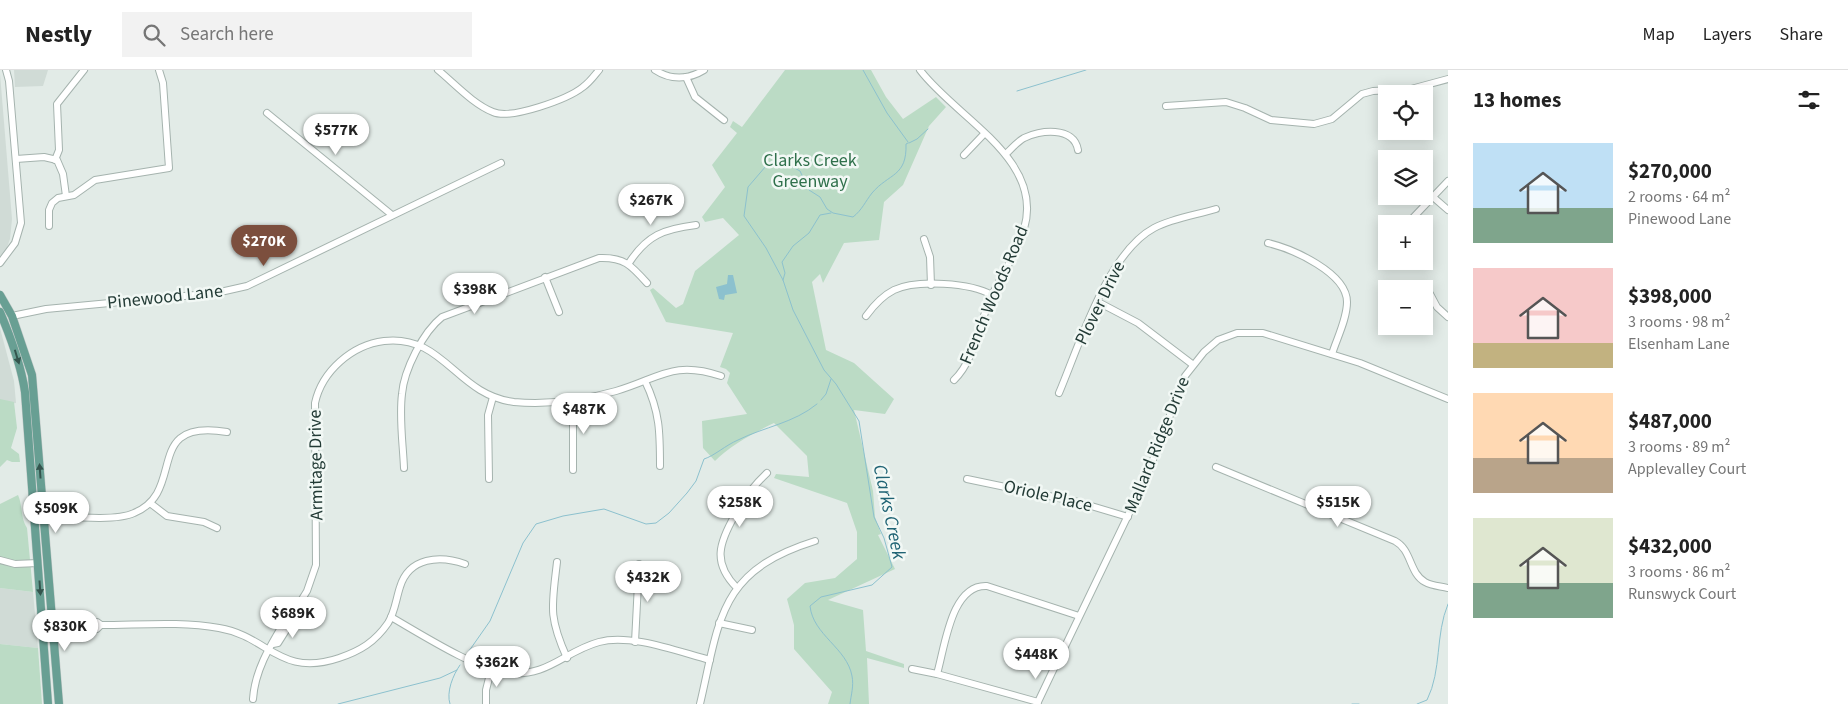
<!DOCTYPE html>
<html lang="en">
<head>
<meta charset="utf-8">
<style>
  body { margin:0; font-family:"Source Sans 3",sans-serif; background:#f2f2f2; color:#222; height:100vh; display:flex; flex-direction:column; font-size:19px; white-space:nowrap }
  * { box-sizing:border-box; margin:0 }
  p { font-size:16px; color:#767676 }
  .icon { flex:none; width:28px; height:28px; fill:none; stroke:currentColor; stroke-width:2; stroke-linecap:round; stroke-linejoin:round }
  .map { position:relative; flex:1; overflow:hidden }
  .panel { display:flex; flex-direction:column; background:#fff; width:400px }
  .panel>* { flex:none }
  .buttons { position:absolute; left:1378px; top:15px; display:grid; gap:10px }
  .buttons a { display:grid; place-items:center; width:55px; height:55px; border-radius:0px; background:#fff; box-shadow:0 2px 12px #0003; font-size:25px }
  .price { position:absolute; translate:-50% -42px; padding:0 11px; border-radius:18px; background:#fff; color:#222; font-size:16px; line-height:32px; filter:drop-shadow(0 1px 2px #0008) }
  .price::after { content:''; position:absolute; left:50%; top:30px; width:15px; height:11px; margin-left:-8px; background:inherit; clip-path:polygon(0 0,100% 0,50% 100%) }
  .price.selected { background:#7c4f3e; color:#fff }
  ul { padding:0; list-style:none }
  li { display:flex; align-items:center; gap:15px; height:125px; padding:0 25px }
  li span { display:grid; place-items:center; flex:none; width:140px; height:100px; border-radius:0px; color:#555 }
  li>.icon { margin-inline-start:auto }
  span .icon { width:60px; height:60px; fill:#fffc; stroke-width:1 }
  li b { font-size:21px }
  h2 { display:flex; justify-content:space-between; align-items:center; height:60px; padding:0 25px; font-size:21px }
  header { display:flex; align-items:center; gap:30px; box-sizing:border-box; height:70px; padding:0 25px; background:#fff; border-bottom:1px solid #e0e0e0 }
  header strong { font-size:24px }
  nav { display:flex; gap:28px; margin-inline-start:auto; font-size:18px }
  .search { width:350px; height:45px; background:#f2f2f2; display:flex; align-items:center; gap:12px; box-sizing:border-box; padding:0 18px; border-radius:0px; color:#767676; font-size:19px }
  main { display:flex; flex:1; min-height:0 }
  .map>svg:first-child { display:block }
</style>
</head>
<body>
<header>
<strong>Nestly</strong>
<div class="search"><svg class="icon" aria-label="search" viewBox="0 0 24 24"><circle cx="10" cy="10" r="6"/><path d="M15 15l6 6"/></svg>Search here</div>
<nav><a>Map</a><a>Layers</a><a>Share</a></nav>
</header>
<main>
<div class="map">
<svg width="1448" height="634" viewBox="0 0 1448 634">
  <rect width="100%" height="100%" fill="#e2ebe7"/>
  <g fill="#d0dbd6">
    <path d="M14,0H48L43,16L15,17Z"/>
    <path d="M0,4L12,149L10,169L6,180L0,186Z"/>
    <path d="M0,258L14,311L16,333L0,335Z"/>
    <path d="M0,518L33,522L38,578L0,574Z"/>
  </g>
  <g fill="#bbdbc5">
    <path d="M785,0H871L886,27L903,49L936,27L946,37L929,56L903,115L884,132L879,170L844,173L823,213L820,204L812,212L826,280L854,293L894,329L885,344L854,340L873,421L875,447L881,464L878,465L895,499L828,530L863,540L866,581L904,594V598L867,588L869,634H828L832,622L794,579V555L787,529L805,513L835,508L857,489V462L847,433L774,408L776,404L809,407L807,386L774,353C755,362 729,376 715,391L703,378L702,351L747,344L727,313L730,303L726,299L720,297L733,263L666,252L650,220L653,218L676,238L683,234L695,201L739,165L723,148L705,152L702,147L725,117L712,95L737,63L730,57L733,51L742,57Z"/>
    <path d="M0,329L14,332L17,358L11,378L19,384L20,392H12L7,390L0,397Z"/>
    <path d="M18,425C23,436 20,447 27,458L33,522L0,518V434Z"/>
    <path d="M0,574L38,578L42,634H0Z"/>
  </g>
  <path fill="#8cc1ce" d="M728,205H733L737,223L725,225L724,230L719,229L716,217L727,214Z"/>
  <g fill="none" stroke-linecap="round" stroke-linejoin="round">
    <g stroke="#8cc1ce" stroke-width="1">
      <path d="M863,0L887,43L908,72"/>
      <path d="M1017,21L1086,0"/>
      <path d="M909,73L917,69L928,59"/>
      <path d="M783,210L785,203L782,192L793,176L809,163L820,145L831,143"/>
      <path d="M821,330L826,324L831,309"/>
      <path d="M469,581L490,551L523,473L536,454L563,446L604,439L646,454L656,453L669,443L687,423L696,411L704,389C714,386 726,375 738,370C764,357 794,353 817,334"/>
      <path d="M338,634L440,608L457,600"/>
      <path d="M450,634C446,622 453,605 460,595"/>
      <path d="M850,634C851,625 854,616 852,606C847,578 813,565 810,536L821,527L872,515L892,497L884,468L874,447L859,351L836,314L824,300L793,240L783,210L766,178L744,146L748,117L766,96L789,95L800,101L809,120L820,127L827,139L833,143L853,147C862,140 865,132 872,123C889,103 907,107 906,74L908,73"/>
      <path d="M1352,634H1359"/>
      <path d="M1417,634L1427,630C1442,600 1435,565 1448,534"/>
    </g>
    <defs>
      <g id="minor">
        <path d="M438,0C455,14 473,34 493,42C511,50 568,29 583,17C590,12 594,6 599,0"/>
        <path d="M655,0C670,10 688,10 704,0"/>
        <path d="M920,0C956,48 1045,89 1024,159C1017,183 1002,205 991,227C979,253 975,290 954,310"/>
        <path d="M686,7L695,27L724,50"/>
        <path d="M1166,36L1226,32L1245,38L1271,50L1314,54L1332,49L1362,24L1373,21L1411,19L1448,9"/>
        <path d="M267,43L392,145"/>
        <path d="M1006,84C1011,79 1017,72 1024,68C1039,60 1074,56 1078,80"/>
        <path d="M964,85L984,64"/>
        <path d="M16,89L44,87L57,90L63,104L66,126"/>
        <path d="M55,90L59,80L57,34L84,0"/>
        <path d="M1433,127L1448,140"/>
        <path d="M1407,154L1448,111"/>
        <path d="M49,156V140L52,133L58,128L74,125L95,110L169,98L163,13L159,0"/>
        <path d="M924,169L930,187L931,215"/>
        <path d="M1268,173C1293,179 1347,203 1347,232C1347,249 1337,268 1332,284"/>
        <path d="M0,193L15,173L21,153L9,11L6,0"/>
        <path d="M629,193C647,165 664,159 696,155"/>
        <path d="M545,207L559,242"/>
        <path d="M1428,220L1437,237L1448,247"/>
        <path d="M1098,232L1138,253L1192,294"/>
        <path d="M12,246L46,239L216,223L247,216L501,93"/>
        <path d="M866,246C874,235 882,226 894,220C917,209 971,213 992,225"/>
        <path d="M645,311C660,342 660,363 660,396"/>
        <path d="M1059,323C1079,276 1107,183 1154,158C1173,148 1196,145 1216,139"/>
        <path d="M573,330V400"/>
        <path d="M1216,397L1395,471C1412,480 1409,503 1425,512C1432,516 1440,516 1448,518"/>
        <path d="M404,398C403,374 399,348 402,324C404,300 423,262 442,247L599,188C624,187 631,195 647,213"/>
        <path d="M489,409L488,345L493,327"/>
        <path d="M967,409L1078,432L1128,447"/>
        <path d="M150,433L167,446L204,452L217,458"/>
        <path d="M43,445C66,446 115,452 134,443C188,421 141,348 227,362"/>
        <path d="M0,490L15,494L38,493"/>
        <path d="M557,492C552,536 548,546 567,588"/>
        <path d="M737,518C712,493 719,473 735,445C744,428 753,416 767,403"/>
        <path d="M391,547C419,563 477,600 507,603C549,607 563,582 599,572C630,563 679,582 710,590"/>
        <path d="M719,553L752,560"/>
        <path d="M42,554L97,552L101,555C139,555 181,551 219,558C268,566 280,608 339,588C360,581 375,572 388,553C395,542 396,529 400,517C409,487 440,485 465,494"/>
        <path d="M60,555L63,557L97,559L101,555"/>
        <path d="M635,572L639,494"/>
        <path d="M273,574L278,573L290,554L289,550"/>
        <path d="M1058,591L1146,408L1185,306L1204,282L1218,270L1237,263H1263L1360,293L1448,329"/>
        <path d="M912,599L937,604L1038,632"/>
        <path d="M937,604C945,577 951,514 987,516L1079,546"/>
        <path d="M253,629C255,600 270,576 285,551L289,550L307,521L316,495L315,333C322,301 352,275 384,271C444,264 456,325 514,332C547,335 584,330 616,321C660,308 673,290 721,306"/>
        <path d="M486,634V620L491,600"/>
        <path d="M700,634C720,548 719,501 815,471"/>
        <path d="M1037,634L1056,594"/>
      </g>
      <g id="major">
        <path d="M0,225L12,246L32,305L59,634"/>
        <path d="M0,242C11,268 21,294 25,322L48,634"/>
      </g>
    </defs>
    <use href="#minor" stroke="#a5b3ae" stroke-width="8"/>
    <use href="#major" stroke="#c1c8c7" stroke-width="9"/>
    <use href="#minor" stroke="#fff" stroke-width="6"/>
    <use href="#major" stroke="#689f93" stroke-width="8"/>
  </g>
  <defs><path id="oneway-solid" d="M-6-.8H1V-3.2L6.5 0L1 3.2V.8H-6Z" transform="scale(1.25)"/></defs>
  <g fill="#34544d">
    <use href="#oneway-solid" transform="translate(17 287) rotate(73)"/>
    <use href="#oneway-solid" transform="translate(40 401) rotate(-94)"/>
    <use href="#oneway-solid" transform="translate(40 518) rotate(86)"/>
  </g>
  <g text-anchor="middle" dominant-baseline="central" stroke-width="5" stroke-linejoin="round" paint-order="stroke">
    <g font-size="18" fill="#2f704b" stroke="#f2f8f5">
      <text x="810" y="90">Clarks Creek<tspan x="810" dy="21">Greenway</tspan></text>
    </g>
    <g font-size="18" fill="#233b36" stroke="#f2f8f5">
      <text transform="translate(994 225) rotate(-67)">French Woods Road</text>
      <text transform="translate(165 227) rotate(-6)">Pinewood Lane</text>
      <text transform="translate(1100 233) rotate(-64)">Plover Drive</text>
      <text transform="translate(1157 375) rotate(-68)">Mallard Ridge Drive</text>
      <text transform="translate(316 395) rotate(-91)">Armitage Drive</text>
      <text transform="translate(1048 426) rotate(13)">Oriole Place</text>
    </g>
    <g font-size="19" font-style="italic" fill="#1f6374" stroke="#f2f8f5">
      <text transform="translate(889 442) rotate(78)">Clarks Creek</text>
    </g>
  </g>
</svg>
<div class="buttons">
<a><svg class="icon" aria-label="locate" viewBox="0 0 24 24"><circle cx="12" cy="12" r="6"/><path d="M12 2v4M12 18v4M2 12h4M18 12h4"/></svg></a>
<a><svg class="icon" aria-label="layers" viewBox="0 0 24 24"><path d="M12 4l9 5-9 5-9-5zM3 14l9 5 9-5"/></svg></a>
<a>+</a>
<a>−</a>
</div>
<b class="price" style="left:336px;top:86px">$577K</b>
<b class="price" style="left:651px;top:156px">$267K</b>
<b class="price selected" style="left:264px;top:197px">$270K</b>
<b class="price" style="left:475px;top:245px">$398K</b>
<b class="price" style="left:584px;top:365px">$487K</b>
<b class="price" style="left:740px;top:458px">$258K</b>
<b class="price" style="left:1338px;top:458px">$515K</b>
<b class="price" style="left:56px;top:464px">$509K</b>
<b class="price" style="left:648px;top:533px">$432K</b>
<b class="price" style="left:293px;top:569px">$689K</b>
<b class="price" style="left:65px;top:582px">$830K</b>
<b class="price" style="left:1036px;top:610px">$448K</b>
<b class="price" style="left:497px;top:618px">$362K</b>
</div>
<section class="panel">
<h2>13 homes<svg class="icon" aria-label="filters" viewBox="0 0 24 24"><path d="M4 7h16M4 17h16"/><circle cx="9" cy="7" r="2"/><circle cx="15" cy="17" r="2"/></svg></h2>
<ul>
<li><span style="background:linear-gradient(#bfe0f5 65%,#7fa58c 0)"><svg class="icon" aria-label="home" viewBox="0 0 24 24"><path d="M3 11l9-7 9 7M6 9v11h12V9"/></svg></span><div><b>$270,000</b><p>2 rooms · 64 m²</p><p>Pinewood Lane</p></div></li>
<li><span style="background:linear-gradient(#f6c9c9 75%,#c2b280 0)"><svg class="icon" aria-label="home" viewBox="0 0 24 24"><path d="M3 11l9-7 9 7M6 9v11h12V9"/></svg></span><div><b>$398,000</b><p>3 rooms · 98 m²</p><p>Elsenham Lane</p></div></li>
<li><span style="background:linear-gradient(#ffd9b3 65%,#b9a48a 0)"><svg class="icon" aria-label="home" viewBox="0 0 24 24"><path d="M3 11l9-7 9 7M6 9v11h12V9"/></svg></span><div><b>$487,000</b><p>3 rooms · 89 m²</p><p>Applevalley Court</p></div></li>
<li><span style="background:linear-gradient(#dfe7d0 65%,#7fa58c 0)"><svg class="icon" aria-label="home" viewBox="0 0 24 24"><path d="M3 11l9-7 9 7M6 9v11h12V9"/></svg></span><div><b>$432,000</b><p>3 rooms · 86 m²</p><p>Runswyck Court</p></div></li>
</ul>
</section>
</main>
</body>
</html>
